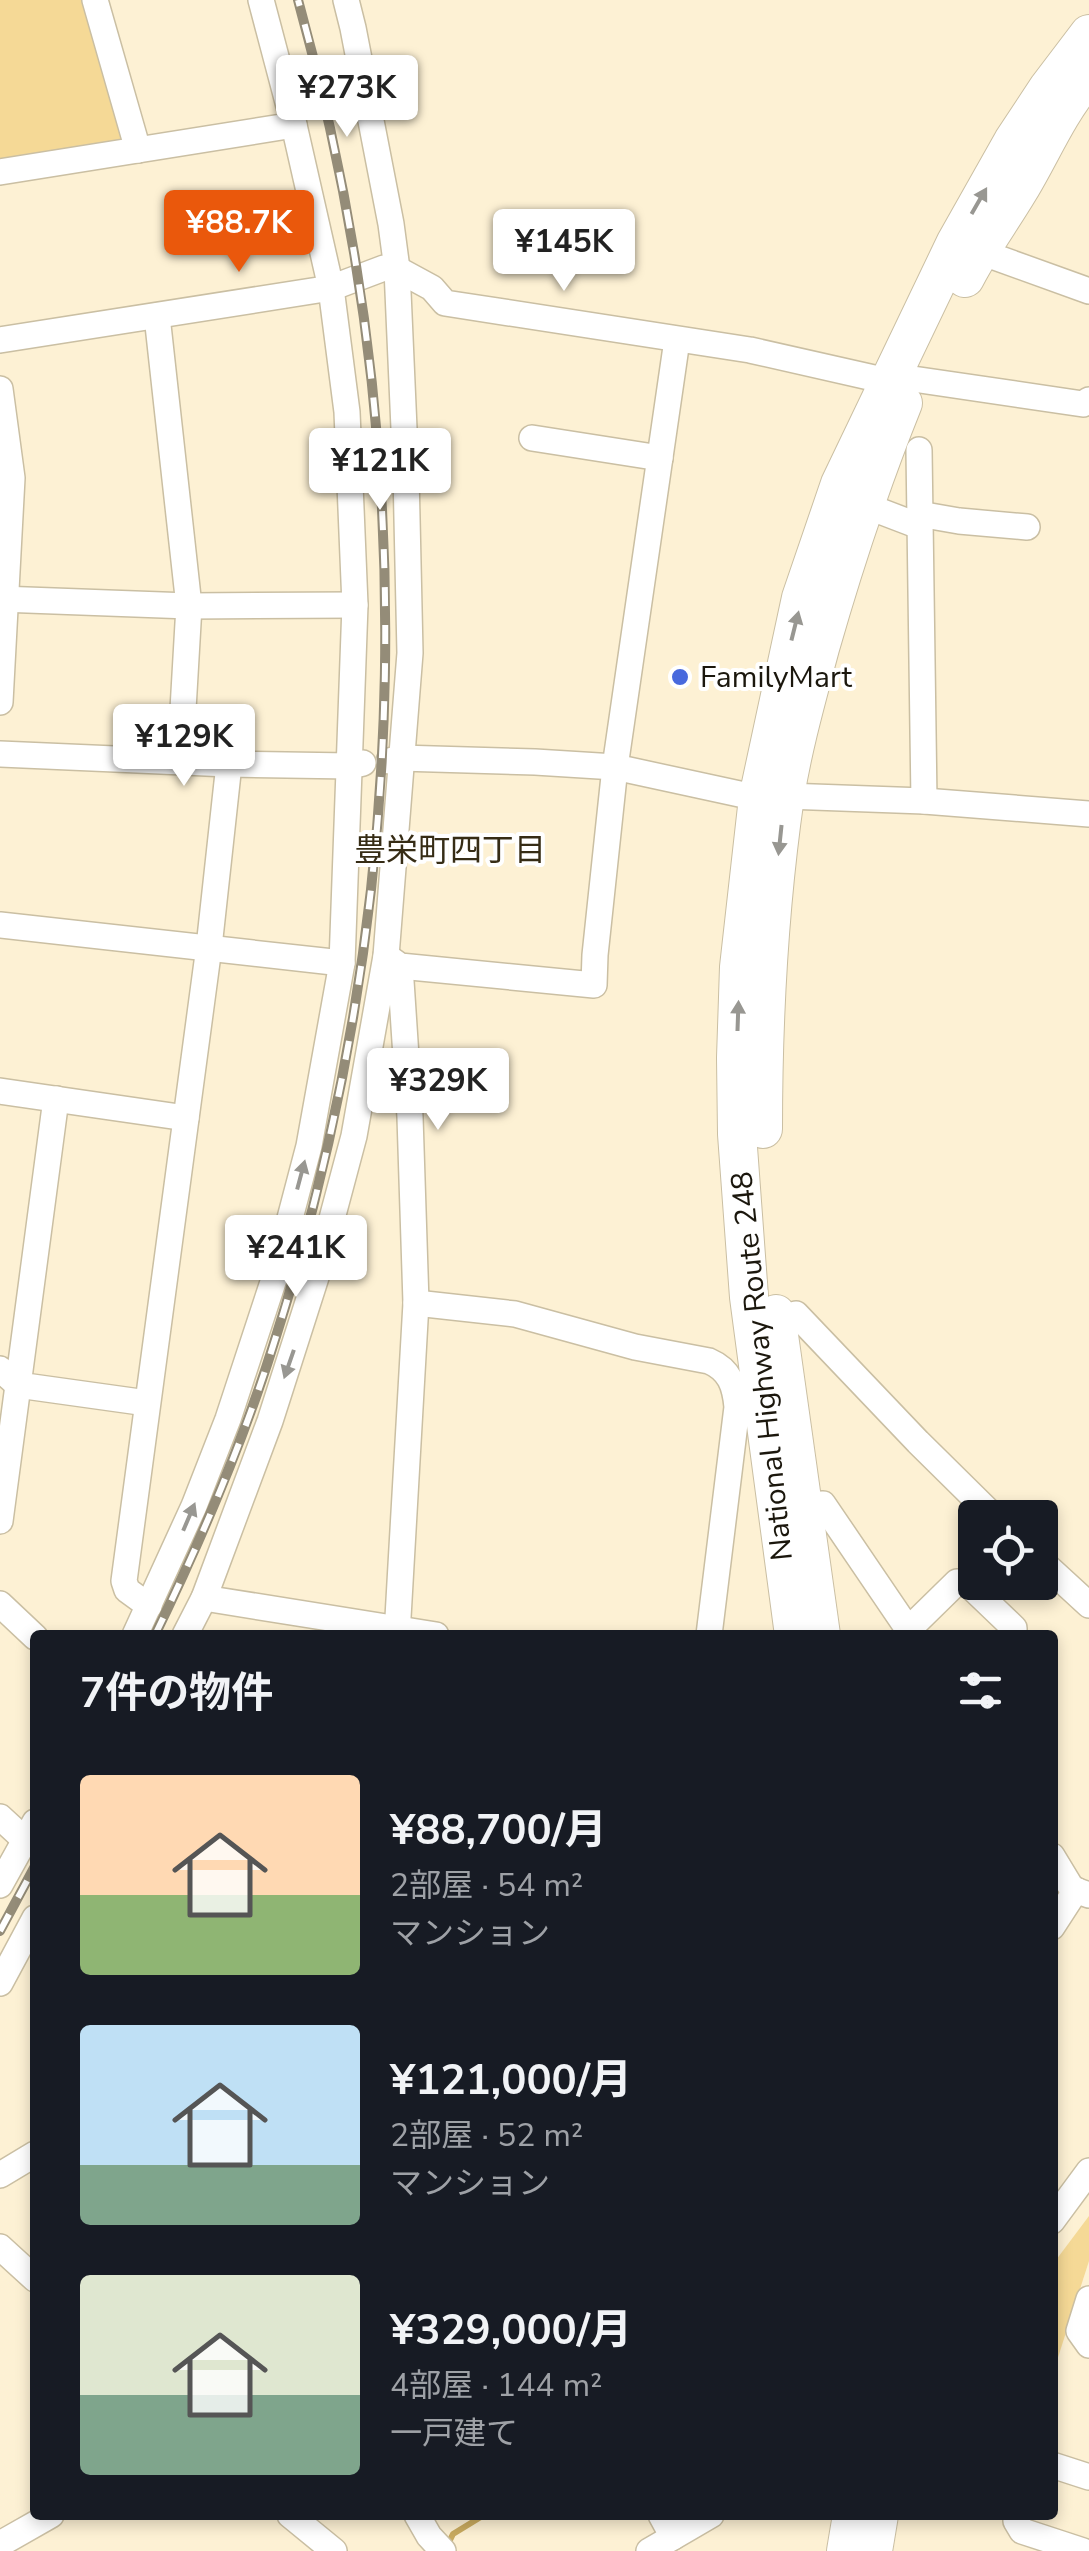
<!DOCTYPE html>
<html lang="ja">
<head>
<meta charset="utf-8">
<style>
  body { margin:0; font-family:"Nunito Sans","Noto Sans JP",sans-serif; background:#20242c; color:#f1f3f6; height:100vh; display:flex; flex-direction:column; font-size:38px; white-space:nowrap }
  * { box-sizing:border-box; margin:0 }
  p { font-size:32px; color:#9ea1a6 }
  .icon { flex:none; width:55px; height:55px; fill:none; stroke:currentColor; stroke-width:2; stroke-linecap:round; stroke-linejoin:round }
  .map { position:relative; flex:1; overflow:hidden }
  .sheet { position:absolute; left:30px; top:1630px; width:1028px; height:890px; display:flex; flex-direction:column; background:#171b24; border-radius:10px; box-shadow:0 5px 15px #0003 }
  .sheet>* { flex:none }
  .buttons { position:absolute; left:958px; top:1500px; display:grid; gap:20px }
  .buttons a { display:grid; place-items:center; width:100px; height:100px; border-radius:10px; background:#171b24; box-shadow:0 5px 15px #0003; font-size:50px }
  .price { position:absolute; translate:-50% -85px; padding:0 22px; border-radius:10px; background:#fff; color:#222; font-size:32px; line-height:65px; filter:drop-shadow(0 2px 5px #0008) }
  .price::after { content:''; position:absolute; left:50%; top:60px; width:30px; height:22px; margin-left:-15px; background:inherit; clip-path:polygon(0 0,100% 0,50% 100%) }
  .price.active { background:#ea580c; color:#fff }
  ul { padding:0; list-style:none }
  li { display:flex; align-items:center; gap:30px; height:250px; padding:0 50px }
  li span { display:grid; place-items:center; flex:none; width:280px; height:200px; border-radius:10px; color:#555 }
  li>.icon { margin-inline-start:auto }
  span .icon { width:120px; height:120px; fill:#fffc; stroke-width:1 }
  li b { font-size:42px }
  h2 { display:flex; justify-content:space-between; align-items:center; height:120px; padding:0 50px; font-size:42px }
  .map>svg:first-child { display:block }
</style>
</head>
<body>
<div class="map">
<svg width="1089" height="2551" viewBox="0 0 1089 2551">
  <rect width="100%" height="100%" fill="#fdf1d4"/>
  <g fill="#f5d996">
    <path d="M0,0H83L126,143L0,160Z"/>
    <path d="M1089,2216V2261L1053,2373V2264Z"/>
  </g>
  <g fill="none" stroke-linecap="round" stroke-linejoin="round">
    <path stroke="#c9ab5f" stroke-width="6" d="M447,2546L453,2534L484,2515"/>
    <defs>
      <g id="minor">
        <path d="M95,0L138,150"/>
        <path d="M0,172L294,125"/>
        <path d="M967,247L1089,291"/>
        <path d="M157,316L189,606L180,761"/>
        <path d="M0,340L331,288L384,268L397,269L432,288L445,303L750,350L887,381"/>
        <path d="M913,379L1083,404L1089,400"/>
        <path d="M0,389L12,478L0,702"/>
        <path d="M532,438L660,458"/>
        <path d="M919,450L924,801"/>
        <path d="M864,505L919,526"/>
        <path d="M919,514L959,521L1027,527"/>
        <path d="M0,599L189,606L355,605"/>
        <path d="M0,754L229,764L350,766L363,763"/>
        <path d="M389,761L400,758L535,762L615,767L758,798L786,796L924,801L1089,814"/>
        <path d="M0,925L342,963"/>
        <path d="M386,956L400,966L594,985L595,955L615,767L677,340"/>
        <path d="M0,1091L186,1118"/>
        <path d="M416,1303L515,1314L635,1347L709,1361C730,1370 735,1386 737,1407L709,1635"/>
        <path d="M796,1314L918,1442L995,1518"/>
        <path d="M0,1369L18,1385L147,1403"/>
        <path d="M803,1505L823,1504L912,1635"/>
        <path d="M0,1521L56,1099"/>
        <path d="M1040,1560L1089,1605"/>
        <path d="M204,1598L436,1635"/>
        <path d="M0,1604L35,1637"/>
        <path d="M149,1606L127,1590L124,1581L209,947L229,764"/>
        <path d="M909,1629L957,1582L967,1583L1014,1628V1635"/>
        <path d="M135,1635L194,1506L228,1419L274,1279L309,1146L342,963L355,605L347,412L331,288L294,125L261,0"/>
        <path d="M185,1635L204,1598L270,1421L318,1271L354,1136L386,956L410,653L406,474L397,269L391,224L353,28L346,0"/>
        <path d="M397,1635L416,1303L410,1117L400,966"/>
        <path d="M0,1817L25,1840"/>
        <path d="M1052,1856L1072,1889L1089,1895"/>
        <path d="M0,1885L35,1822"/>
        <path d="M1052,1927L1076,1890"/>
        <path d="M0,1983L35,1918"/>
        <path d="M0,2175L35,2154"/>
        <path d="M1052,2221L1089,2171"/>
        <path d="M0,2247L35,2279"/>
        <path d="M1089,2299L1079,2331L1089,2345"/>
        <path d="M1052,2465L1089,2477"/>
        <path d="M290,2515L334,2551"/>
        <path d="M417,2515L429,2536L443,2551"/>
        <path d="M661,2515L673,2537"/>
        <path d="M1018,2515L1016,2521L1022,2531L1083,2551"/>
        <path d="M0,2544L51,2515"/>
        <path d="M649,2551L711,2515"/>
      </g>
      <g id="highway">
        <path d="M965,278C981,247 1001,220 1019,190C1041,154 1057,114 1084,82"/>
        <path d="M763,1129C763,1018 769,906 785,796C793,746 807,697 820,648C844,564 870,485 903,403"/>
        <path d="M776,1314L821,1635"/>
        <path d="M794,1635L749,1297L737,1134L736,1058L739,967L758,798L801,598L840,484L956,242L1013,141L1048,88L1089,34"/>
        <path d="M846,2551L852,2515"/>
        <path d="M873,2551L879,2515"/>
      </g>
    </defs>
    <use href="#minor" stroke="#cabfa3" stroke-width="28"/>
    <use href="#highway" stroke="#cabfa3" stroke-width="40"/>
    <use href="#minor" stroke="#fff" stroke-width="25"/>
    <use href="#highway" stroke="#fff" stroke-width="38"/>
    <defs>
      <g id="rail">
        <path d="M155,1635C200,1542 242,1445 273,1346C414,906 422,445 298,0"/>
        <path d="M0,1931L35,1866"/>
      </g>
    </defs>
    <use href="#rail" stroke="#948c78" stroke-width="10"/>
    <use href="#rail" stroke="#fff" stroke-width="6" stroke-dasharray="19" stroke-linecap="butt"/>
  </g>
  <defs><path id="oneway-solid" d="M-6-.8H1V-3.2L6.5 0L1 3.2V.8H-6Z" transform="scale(2.5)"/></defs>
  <g fill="#989792">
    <use href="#oneway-solid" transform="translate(979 201) rotate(-60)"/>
    <use href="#oneway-solid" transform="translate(795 626) rotate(-76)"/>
    <use href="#oneway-solid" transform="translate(780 840) rotate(96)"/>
    <use href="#oneway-solid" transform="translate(738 1016) rotate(-88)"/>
    <use href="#oneway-solid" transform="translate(301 1175) rotate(-75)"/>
    <use href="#oneway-solid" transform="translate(289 1364) rotate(109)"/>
    <use href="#oneway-solid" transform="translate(189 1517) rotate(-67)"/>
  </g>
  <circle fill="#4869dd" stroke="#fff" stroke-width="4" cx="680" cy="677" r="10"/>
  <g text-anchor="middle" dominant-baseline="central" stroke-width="8" stroke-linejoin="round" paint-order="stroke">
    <g font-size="30" fill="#1b170d" stroke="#fff" text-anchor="start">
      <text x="700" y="677">FamilyMart</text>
    </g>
    <g font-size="30" fill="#1b170d" stroke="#fff">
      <text transform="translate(762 1366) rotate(-96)">National Highway Route 248</text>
    </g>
    <g font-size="32" fill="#362c15" stroke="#fff">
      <text x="450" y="850">豊栄町四丁目</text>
    </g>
  </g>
</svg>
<div class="buttons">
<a><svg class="icon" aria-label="locate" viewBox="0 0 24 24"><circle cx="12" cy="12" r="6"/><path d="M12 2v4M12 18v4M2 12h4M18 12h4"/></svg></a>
</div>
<b class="price" style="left:347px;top:140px">¥273K</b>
<b class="price active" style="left:239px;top:275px">¥88.7K</b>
<b class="price" style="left:564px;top:294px">¥145K</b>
<b class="price" style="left:380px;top:513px">¥121K</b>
<b class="price" style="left:184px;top:789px">¥129K</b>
<b class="price" style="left:438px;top:1133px">¥329K</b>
<b class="price" style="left:296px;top:1300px">¥241K</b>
<section class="sheet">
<h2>7件の物件<svg class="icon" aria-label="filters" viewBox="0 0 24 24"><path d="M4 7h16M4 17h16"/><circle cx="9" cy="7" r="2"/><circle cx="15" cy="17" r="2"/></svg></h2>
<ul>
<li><span style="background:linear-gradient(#ffd9b3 60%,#8fb573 0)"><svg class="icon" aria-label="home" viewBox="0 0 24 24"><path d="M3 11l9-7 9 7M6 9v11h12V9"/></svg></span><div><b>¥88,700/月</b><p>2部屋 · 54 m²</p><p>マンション</p></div></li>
<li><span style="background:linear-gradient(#bfe0f5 70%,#7fa58c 0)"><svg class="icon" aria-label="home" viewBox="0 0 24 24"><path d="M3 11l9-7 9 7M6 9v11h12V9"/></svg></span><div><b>¥121,000/月</b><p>2部屋 · 52 m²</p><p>マンション</p></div></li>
<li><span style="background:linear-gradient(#dfe7d0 60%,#7fa58c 0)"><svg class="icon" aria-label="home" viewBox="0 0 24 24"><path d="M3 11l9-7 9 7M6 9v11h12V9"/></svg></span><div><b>¥329,000/月</b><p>4部屋 · 144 m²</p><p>一戸建て</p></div></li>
</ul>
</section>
</div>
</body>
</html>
